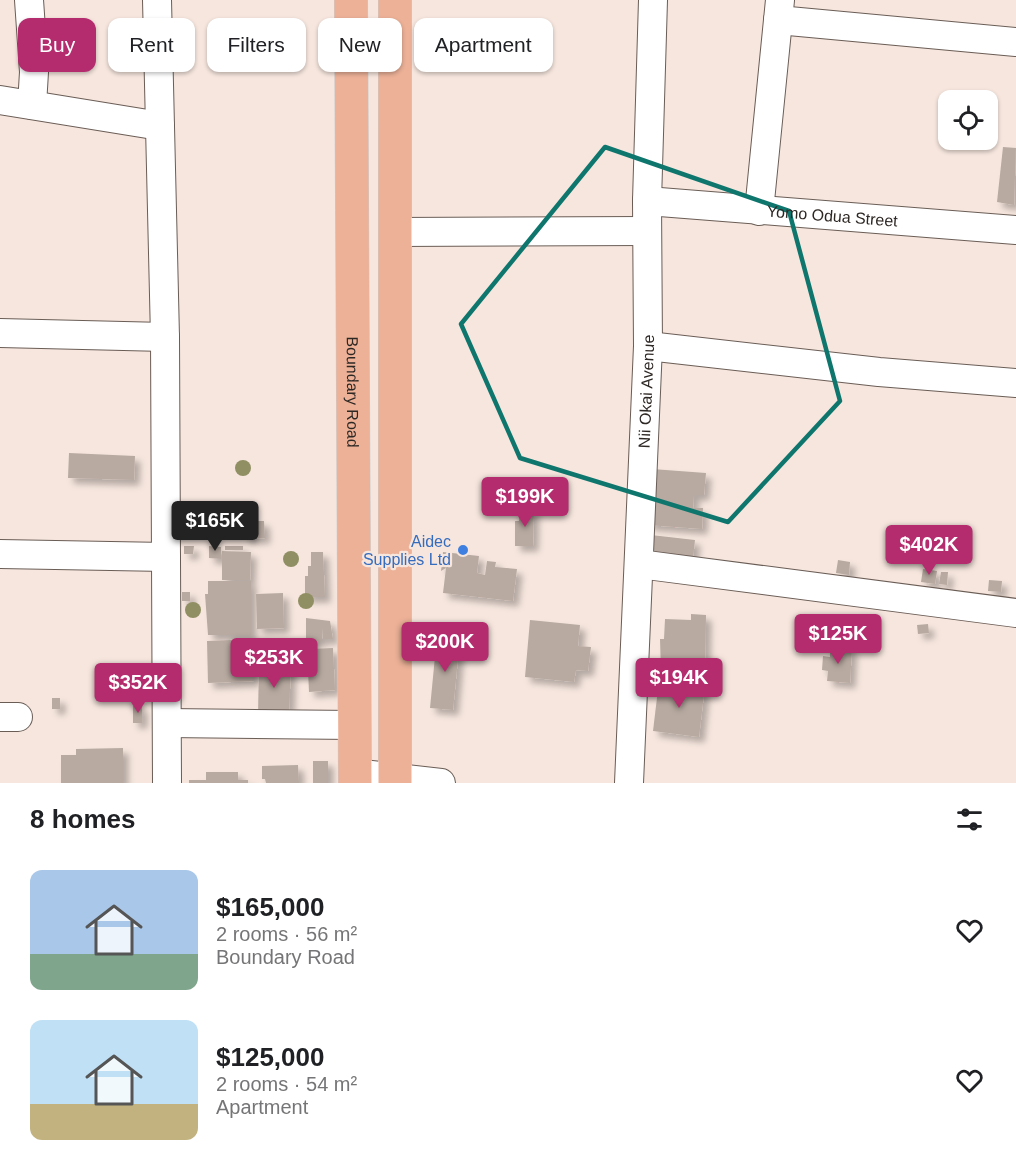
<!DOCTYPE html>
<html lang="en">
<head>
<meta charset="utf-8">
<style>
  body { margin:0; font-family:Helvetica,sans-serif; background:#f6f6f6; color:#202124; height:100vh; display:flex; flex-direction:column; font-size:22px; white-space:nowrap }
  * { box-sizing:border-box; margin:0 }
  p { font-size:20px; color:#757577 }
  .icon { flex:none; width:33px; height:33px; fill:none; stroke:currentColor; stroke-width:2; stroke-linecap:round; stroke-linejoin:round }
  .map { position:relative; height:783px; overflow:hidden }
  .details { display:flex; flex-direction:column; background:#fff; flex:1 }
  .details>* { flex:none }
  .top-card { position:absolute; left:18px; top:18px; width:600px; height:54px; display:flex; gap:12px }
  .controls { position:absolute; left:938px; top:90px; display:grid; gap:12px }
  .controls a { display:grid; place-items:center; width:60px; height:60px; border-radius:12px; background:#fff; box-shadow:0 2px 4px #0004; font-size:30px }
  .price { position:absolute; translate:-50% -51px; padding:0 14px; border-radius:6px; background:#b42c6e; color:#fff; font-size:20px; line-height:39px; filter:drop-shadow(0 2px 3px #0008) }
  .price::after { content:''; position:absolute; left:50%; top:36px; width:18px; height:14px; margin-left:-9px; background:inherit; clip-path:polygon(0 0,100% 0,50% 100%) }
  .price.selected { background:#222; color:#fff }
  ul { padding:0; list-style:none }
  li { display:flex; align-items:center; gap:18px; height:150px; padding:0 30px }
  li span { display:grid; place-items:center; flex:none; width:168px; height:120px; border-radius:12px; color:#555 }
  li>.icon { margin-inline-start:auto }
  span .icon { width:72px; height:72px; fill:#fffc; stroke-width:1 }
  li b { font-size:26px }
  h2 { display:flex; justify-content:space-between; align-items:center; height:72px; padding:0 30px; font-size:26px }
  .tag { padding:0 21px; border-radius:12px; background:#fff; box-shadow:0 2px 4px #0004; font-size:21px; line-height:54px }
  .tag.selected { background:#b42c6e; color:#fff }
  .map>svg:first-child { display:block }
</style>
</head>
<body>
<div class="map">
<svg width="1016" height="783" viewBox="0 0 1016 783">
  <defs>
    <filter id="shadow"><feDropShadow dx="5.5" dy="5.5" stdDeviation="3" flood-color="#0004"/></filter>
  </defs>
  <rect width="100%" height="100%" fill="#f6e6de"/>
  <g fill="#b8aaa1" filter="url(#shadow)">
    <path d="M1003,147L1016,148L1014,205L997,202Z"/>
    <path d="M69,453L135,456L134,480L68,478Z"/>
    <path d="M652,469L706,473L704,495H694L693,508H703L702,529L647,525Z"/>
    <path d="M520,509H534L533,546H515V521H519Z"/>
    <path d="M245,521H264L265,538L245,539Z"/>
    <path d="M651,535L695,540L693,558L649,554Z"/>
    <path d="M184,546H194L193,554H184Z"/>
    <path d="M209,546L221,547V559L209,558Z"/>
    <rect x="225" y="546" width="18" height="4"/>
    <path d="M222,551L251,552L250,580H222Z"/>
    <path d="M311,552H323L325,597H305V576H308V566H311Z"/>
    <path d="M443,552L479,556L477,573L485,575L487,561L496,562L495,567L517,569L513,601L443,593L446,568L441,571Z"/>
    <path d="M838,560L850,562L849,575L836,573Z"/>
    <path d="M923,569L937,571L935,584L921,582Z"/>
    <path d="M941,572H948L947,585L939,584Z"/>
    <path d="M989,580L1002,581L1001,592L988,591Z"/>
    <path d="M208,581H251V635H208L205,594H208Z"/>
    <rect x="182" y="592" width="8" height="9"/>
    <path d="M283,593L284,628L257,629L256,594Z"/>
    <path d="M691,614L706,615L705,673L661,672L660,639H664L665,619L691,620Z"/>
    <path d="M836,616L853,642L845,648L833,645L821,626Z"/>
    <path d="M306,618L330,621L333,639H323L322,628V641H306Z"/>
    <path d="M530,620L580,625L578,646L591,647L588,671L576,670L574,682L525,677Z"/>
    <path d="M928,624L929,633L918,634L917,625Z"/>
    <path d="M437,636L460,638L453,710L430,708Z"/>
    <path d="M253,639L254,681L208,683L207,641Z"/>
    <path d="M830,647L852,649L850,683L827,681L828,671L822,670L823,656L830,657Z"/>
    <path d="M333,648L335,690L309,692L307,649Z"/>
    <path d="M259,660H291L289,718L258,717Z"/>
    <path d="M659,681L705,686L699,737L653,731Z"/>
    <rect x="52" y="698" width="8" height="11"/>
    <rect x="133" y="706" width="9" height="17"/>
    <path d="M123,748V783H61V755H76V749Z"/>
    <rect x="313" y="761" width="15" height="22"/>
    <path d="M298,765L299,783H266L265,779H262V766Z"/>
    <path d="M206,772H238V780H248V783H189V780H206Z"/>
  </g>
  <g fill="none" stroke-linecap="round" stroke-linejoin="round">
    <defs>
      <g id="minor">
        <path d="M29,0L34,72L32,105"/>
        <path d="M157,0L165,337L167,783"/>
        <path d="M778,20L1016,42"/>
        <path d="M0,100L160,126"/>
        <path id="s1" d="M647,201L1016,230"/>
        <path d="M759,211L780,0"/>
        <path d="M394,232L647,231"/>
        <path d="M0,333L165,337"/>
        <path d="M648,346L879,372L1016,383"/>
        <path d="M0,554L166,557"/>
        <path d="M639,564L1016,613"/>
        <path d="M0,717H18"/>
        <path d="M167,723L354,725"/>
        <path d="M354,773L441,783"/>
        <path id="s2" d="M629,783L648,346L647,201L653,0"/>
      </g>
      <g id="major">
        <path id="s3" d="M351,0L355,783"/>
        <path d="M395,783V0"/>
      </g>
    </defs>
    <use href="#minor" stroke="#6a5d56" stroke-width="30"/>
    <use href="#major" stroke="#cdcbcb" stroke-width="34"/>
    <use href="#minor" stroke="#fff" stroke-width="28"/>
    <use href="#major" stroke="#ecb197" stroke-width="33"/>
  </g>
  <g fill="#908f64">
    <circle cx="243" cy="468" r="8"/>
    <circle cx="291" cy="559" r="8"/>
    <circle cx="306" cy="601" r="8"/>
    <circle cx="193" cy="610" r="8"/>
  </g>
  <path fill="none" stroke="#0f766e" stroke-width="4.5" stroke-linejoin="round" d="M605,147L789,211L840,401L728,522L520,458L461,324Z"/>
  <circle fill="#3f7fe0" stroke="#f6e6de" stroke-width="2" cx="463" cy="550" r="6"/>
  <g text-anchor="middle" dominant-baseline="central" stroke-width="4.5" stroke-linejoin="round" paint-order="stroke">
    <g font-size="16" fill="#2e2825" stroke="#f6e6de">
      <text stroke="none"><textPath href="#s1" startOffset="186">Yomo Odua Street</textPath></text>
      <text stroke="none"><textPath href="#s3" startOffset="392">Boundary Road</textPath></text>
      <text stroke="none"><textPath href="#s2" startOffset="392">Nii Okai Avenue</textPath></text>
    </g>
    <g font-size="16" fill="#366cbe" stroke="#f6e6de" text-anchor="end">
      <text x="451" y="541">Aidec<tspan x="451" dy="18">Supplies Ltd</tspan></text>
    </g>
  </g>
</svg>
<div class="controls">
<a><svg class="icon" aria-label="locate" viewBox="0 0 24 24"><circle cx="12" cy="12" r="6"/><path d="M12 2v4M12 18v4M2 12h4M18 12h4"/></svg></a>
</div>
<b class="price" style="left:525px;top:528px">$199K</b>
<b class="price selected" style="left:215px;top:552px">$165K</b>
<b class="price" style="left:929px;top:576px">$402K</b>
<b class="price" style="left:838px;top:665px">$125K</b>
<b class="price" style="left:445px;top:673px">$200K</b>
<b class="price" style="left:274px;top:689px">$253K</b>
<b class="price" style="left:679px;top:709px">$194K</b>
<b class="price" style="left:138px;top:714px">$352K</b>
<div class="top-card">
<a class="tag selected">Buy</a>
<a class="tag">Rent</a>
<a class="tag">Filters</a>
<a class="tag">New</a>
<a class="tag">Apartment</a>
</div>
</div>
<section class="details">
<h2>8 homes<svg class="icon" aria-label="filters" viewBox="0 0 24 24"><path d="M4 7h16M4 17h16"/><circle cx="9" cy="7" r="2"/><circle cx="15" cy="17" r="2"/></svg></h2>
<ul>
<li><span style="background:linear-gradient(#a9c7e8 70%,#7fa58c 0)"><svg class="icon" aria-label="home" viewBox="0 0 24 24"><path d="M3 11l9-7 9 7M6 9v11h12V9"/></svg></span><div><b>$165,000</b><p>2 rooms · 56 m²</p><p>Boundary Road</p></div><svg class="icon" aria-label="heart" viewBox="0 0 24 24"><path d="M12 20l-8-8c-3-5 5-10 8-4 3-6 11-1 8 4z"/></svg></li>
<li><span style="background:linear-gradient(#bfe0f5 70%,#c2b280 0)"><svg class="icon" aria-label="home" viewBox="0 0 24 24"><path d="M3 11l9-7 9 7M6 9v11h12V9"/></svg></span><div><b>$125,000</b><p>2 rooms · 54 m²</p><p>Apartment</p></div><svg class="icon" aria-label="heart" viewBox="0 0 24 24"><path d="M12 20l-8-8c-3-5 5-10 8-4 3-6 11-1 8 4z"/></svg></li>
</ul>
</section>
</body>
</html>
